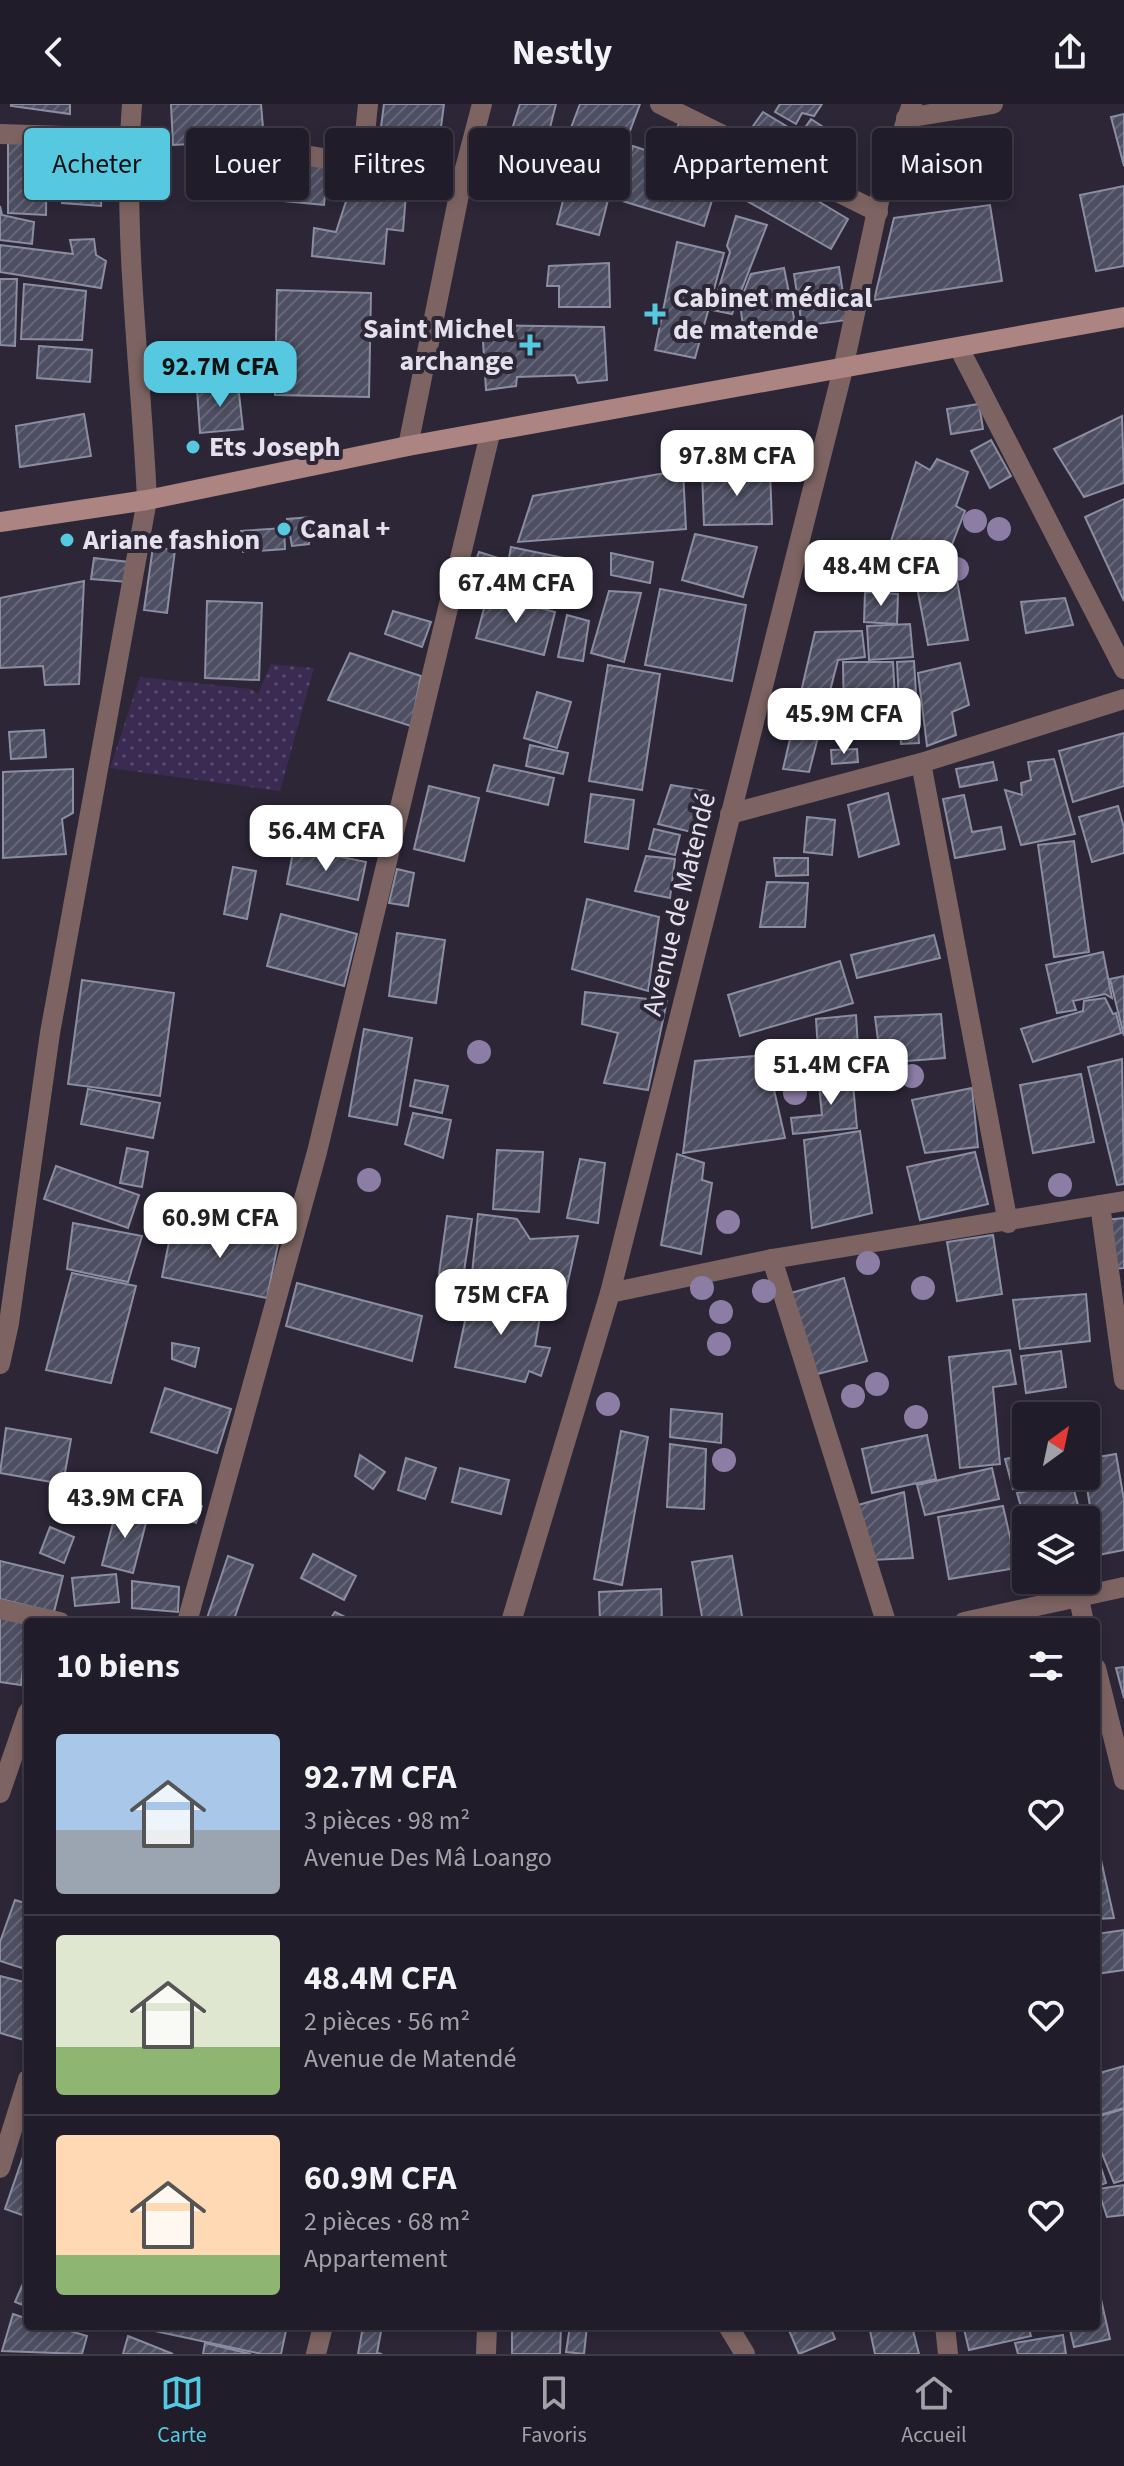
<!DOCTYPE html>
<html lang="fr">
<head>
<meta charset="utf-8">
<style>
  body { margin:0; font-family:"Source Sans 3",sans-serif; background:#292531; color:#f1f3f6; height:100vh; display:flex; flex-direction:column; font-size:30px; white-space:nowrap }
  * { box-sizing:border-box; margin:0 }
  p { font-size:26px; color:#a2a1a8 }
  .icon { flex:none; width:44px; height:44px; fill:none; stroke:currentColor; stroke-width:2; stroke-linecap:round; stroke-linejoin:round }
  .map { position:relative; flex:1; overflow:hidden }
  .side { position:absolute; left:24px; top:1514px; width:1076px; height:712px; display:flex; flex-direction:column; background:#211c29; border-radius:8px; box-shadow:0 4px 12px #0003,0 0 0 2px #3e3a46 }
  .side>* { flex:none }
  .top-card { position:absolute; left:24px; top:24px; width:1076px; height:72px; display:flex; gap:16px }
  .needle { width:52px; rotate:33deg }
  .controls { position:absolute; left:1012px; top:1298px; display:grid; gap:16px }
  .controls a { display:grid; place-items:center; width:88px; height:88px; border-radius:8px; background:#211c29; box-shadow:0 4px 12px #0003,0 0 0 2px #3e3a46; font-size:40px }
  .price { position:absolute; translate:-50% -68px; padding:0 18px; border-radius:16px; background:#fff; color:#222; font-size:26px; line-height:52px; filter:drop-shadow(0 2px 4px #0008) }
  .price::after { content:''; position:absolute; left:50%; top:48px; width:24px; height:18px; margin-left:-12px; background:inherit; clip-path:polygon(0 0,100% 0,50% 100%) }
  .price.selected { background:#56c9e0; color:#111 }
  ul { padding:0; list-style:none }
  li { display:flex; align-items:center; gap:24px; height:200px; padding:0 32px }
  li+li { border-top:2px solid #3e3a46 }
  li span { display:grid; place-items:center; flex:none; width:224px; height:160px; border-radius:8px; color:#555 }
  li>.icon { margin-inline-start:auto }
  span .icon { width:96px; height:96px; fill:#fffc; stroke-width:1 }
  li b { font-size:34px }
  h2 { display:flex; justify-content:space-between; align-items:center; height:96px; padding:0 32px; font-size:34px }
  .tag { padding:0 28px; border-radius:8px; background:#211c29; box-shadow:0 4px 12px #0003,0 0 0 2px #3e3a46; font-size:28px; line-height:72px }
  .tag.selected { background:#56c9e0; color:#111 }
  header { display:flex; justify-content:space-between; align-items:center; height:104px; padding:0 32px; background:#211c29; font-size:36px; font-weight:700 }
  .menu { display:flex; justify-content:space-around; align-items:center; height:112px; border-top:2px solid #3e3a46; background:#211c29; font-size:22px; color:#a2a1a8 }
  .menu a { display:grid; justify-items:center; gap:4px }
  .menu .selected { color:#56c9e0 }
  .map>svg:first-child { display:block }
</style>
</head>
<body>
<header><svg class="icon" aria-label="back" viewBox="0 0 24 24"><path d="M15 5l-7 7 7 7"/></svg>Nestly<svg class="icon" aria-label="share" viewBox="0 0 24 24"><path d="M12 15V3M7 8l5-5 5 5M5 13v7h14v-7"/></svg></header>
<div class="map">
<svg width="1124" height="2250" viewBox="0 0 1124 2250">
  <defs>
    <pattern id="grass-dots" width="8" height="8" patternUnits="userSpaceOnUse" patternTransform="scale(2)"><rect width="8" height="8" fill="#3b2b53"/><path d="M2 2h.1M6 6h.1" fill="none" stroke="#57496c" stroke-width="1.8" stroke-linecap="round"/></pattern>
    <pattern id="building-hatch" width="6" height="6" patternUnits="userSpaceOnUse" patternTransform="scale(2)"><rect width="6" height="6" fill="#4d4e61"/><path d="M-1 1l2-2M0 6l6-6M5 7l2-2" fill="none" stroke="#666778"/></pattern>
  </defs>
  <rect width="100%" height="100%" fill="#2c2637"/>
  <path fill="url(#grass-dots)" d="M271,560L314,564L280,687L110,664L140,573L251,585L258,590Z"/>
  <g fill="url(#building-hatch)" stroke="#8b8da2" stroke-width="2">
    <path d="M11,0H70V10L11,2Z"/>
    <path d="M171,0H261L264,36L173,41Z"/>
    <path d="M384,0H444L437,54L378,46Z"/>
    <path d="M520,0H556L536,78L499,66Z"/>
    <path d="M580,0H640L606,91L546,77L554,48L561,50Z"/>
    <path d="M780,0H822L814,12L802,9L796,20L775,8Z"/>
    <path d="M763,8L793,26L786,38L753,22Z"/>
    <path d="M1124,10V62L1111,13Z"/>
    <path d="M811,15L857,45L839,73L792,42Z"/>
    <path d="M681,16L729,41L717,66L668,41Z"/>
    <path d="M8,34L47,35L46,111L8,109Z"/>
    <path d="M633,42L720,71L704,122L616,95Z"/>
    <path d="M64,47L104,49L101,102L62,99Z"/>
    <path d="M288,55L328,59L324,101L284,97Z"/>
    <path d="M749,56L848,115L831,145L747,97L752,87L741,82Z"/>
    <path d="M351,82L406,90L403,127L387,125L384,160L312,152L314,124L336,128Z"/>
    <path d="M1124,82V162L1096,167L1080,91Z"/>
    <path d="M566,85L608,96L599,131L557,120Z"/>
    <path d="M990,101L1002,177L874,196L894,114Z"/>
    <path d="M0,102L2,111L34,118L32,140L0,136Z"/>
    <path d="M736,112L767,121L732,210L712,206L730,148L727,142Z"/>
    <path d="M94,135L96,151L106,157L101,184L0,168V141L73,150L70,136Z"/>
    <path d="M677,138L724,149L695,254L655,246Z"/>
    <path d="M609,159L610,203H559V182H547L549,162Z"/>
    <path d="M839,163L847,216L802,222L794,170Z"/>
    <path d="M784,164L796,224L744,232L740,198L751,170Z"/>
    <path d="M0,175H17L15,242L0,241Z"/>
    <path d="M24,180L86,187L82,236L21,235Z"/>
    <path d="M277,186L371,189L369,293L275,291Z"/>
    <path d="M482,221L604,223L607,276L578,279L575,271L517,273L516,282L486,286Z"/>
    <path d="M39,242L92,246L90,278L37,274Z"/>
    <path d="M238,281L243,325L200,329L197,285Z"/>
    <path d="M979,300L983,325L951,330L947,305Z"/>
    <path d="M84,310L91,352L20,363L16,322Z"/>
    <path d="M1122,312L1124,379L1084,393L1054,345Z"/>
    <path d="M991,336L1011,372L990,384L971,347Z"/>
    <path d="M937,355L968,368L956,402L965,407L942,466L886,453L916,358L930,366Z"/>
    <path d="M683,366L686,425L518,438L533,392Z"/>
    <path d="M770,366L772,420L704,421L702,368Z"/>
    <path d="M1124,395V497L1085,413Z"/>
    <path d="M311,413L309,440L292,442L287,415Z"/>
    <path d="M284,424L285,445L243,448L241,427Z"/>
    <path d="M695,430L757,443L743,493L682,476Z"/>
    <path d="M153,443L175,446L167,509L144,506Z"/>
    <path d="M511,443L574,456L568,495L503,487Z"/>
    <path d="M479,448L498,454L488,484L468,478Z"/>
    <path d="M611,449L653,458L650,479L611,471Z"/>
    <path d="M94,454L129,458L128,478L91,475Z"/>
    <path d="M84,477L79,580L45,581L43,562L0,564V494Z"/>
    <path d="M957,477L968,536L928,541L917,483Z"/>
    <path d="M660,485L746,501L732,577L645,561Z"/>
    <path d="M609,487L641,489L624,558L591,549Z"/>
    <path d="M865,488L898,490L897,520L864,518Z"/>
    <path d="M488,490L555,508L544,551L476,534Z"/>
    <path d="M1065,494L1073,521L1026,529L1021,498Z"/>
    <path d="M207,497L262,499L259,576L205,574Z"/>
    <path d="M393,507L431,518L422,543L385,530Z"/>
    <path d="M567,511L589,517L583,557L558,553Z"/>
    <path d="M910,520L913,553L869,556L867,522Z"/>
    <path d="M862,527L865,553L838,556L809,668L783,665L815,528Z"/>
    <path d="M350,549L421,572L411,622L328,596Z"/>
    <path d="M914,557L919,639L901,640L897,558Z"/>
    <path d="M843,558H893L896,613L844,617Z"/>
    <path d="M960,559L969,601L952,608L956,631L927,642L918,569Z"/>
    <path d="M608,561L660,570L642,686L589,677Z"/>
    <path d="M537,588L571,598L557,644L524,634Z"/>
    <path d="M44,626L46,653L11,655L9,628Z"/>
    <path d="M1124,629V682L1073,698L1059,647Z"/>
    <path d="M530,641L568,649L563,670L526,662Z"/>
    <path d="M857,645L858,658L832,660L831,646Z"/>
    <path d="M1054,655L1075,730L1021,741L1005,686L1022,691L1021,679L1031,676L1028,658Z"/>
    <path d="M993,658L997,676L960,683L956,665Z"/>
    <path d="M494,661L554,674L548,701L487,687Z"/>
    <path d="M73,665V709L62,715L66,750L3,754V668Z"/>
    <path d="M671,681L707,687L700,730L658,720Z"/>
    <path d="M429,682L479,694L464,757L414,745Z"/>
    <path d="M888,689L899,740L859,753L848,701Z"/>
    <path d="M591,690L634,696L628,745L585,738Z"/>
    <path d="M964,691L972,728L1001,723L1005,745L955,754L943,695Z"/>
    <path d="M1118,702L1124,724V749L1092,758L1079,713Z"/>
    <path d="M807,713L835,716L832,751L804,748Z"/>
    <path d="M654,725L680,731L675,751L649,745Z"/>
    <path d="M1074,737L1089,848L1054,853L1038,741Z"/>
    <path d="M294,743L366,758L358,796L287,780Z"/>
    <path d="M646,752L675,755L670,794L635,787Z"/>
    <path d="M774,754H808V771L776,772Z"/>
    <path d="M233,763L256,767L247,815L224,810Z"/>
    <path d="M397,765L414,769L408,802L389,799Z"/>
    <path d="M767,778L808,779L805,823H760Z"/>
    <path d="M587,795L659,813L648,887L572,865Z"/>
    <path d="M281,810L357,830L344,882L267,862Z"/>
    <path d="M397,829L445,836L436,899L389,892Z"/>
    <path d="M934,831L940,854L857,874L851,851Z"/>
    <path d="M1103,848L1112,894L1105,890L1073,897L1076,906L1057,909L1046,861Z"/>
    <path d="M840,857L853,899L740,932L728,891Z"/>
    <path d="M1124,872V932L1110,875Z"/>
    <path d="M82,876L174,889L160,992L68,980Z"/>
    <path d="M585,888L667,897L648,986L604,979L618,929L582,920Z"/>
    <path d="M1105,894L1113,910L1116,909L1121,929L1033,958L1021,925L1083,907L1084,897Z"/>
    <path d="M941,910L945,954L881,959L875,913Z"/>
    <path d="M856,911L859,959L819,963L816,915Z"/>
    <path d="M364,925L412,934L397,1021L349,1012Z"/>
    <path d="M766,951L785,1034L683,1049L695,957Z"/>
    <path d="M1122,955L1124,1080L1117,1081L1088,963Z"/>
    <path d="M852,969L857,1024L793,1030L791,1014L822,1011L818,972Z"/>
    <path d="M1081,970L1094,1038L1033,1049L1020,981Z"/>
    <path d="M415,976L448,982L442,1009L410,1002Z"/>
    <path d="M972,984L978,1043L925,1049L912,996Z"/>
    <path d="M88,985L160,999L153,1034L81,1020Z"/>
    <path d="M413,1009L451,1016L443,1054L405,1040Z"/>
    <path d="M860,1027L872,1109L812,1124L804,1036Z"/>
    <path d="M127,1044L148,1048L142,1083L120,1079Z"/>
    <path d="M497,1046L543,1048L539,1108L493,1105Z"/>
    <path d="M975,1048L988,1100L920,1116L907,1063Z"/>
    <path d="M677,1050L704,1059L702,1076L712,1079L701,1150L661,1141Z"/>
    <path d="M580,1055L605,1059L598,1119L567,1114Z"/>
    <path d="M56,1062L139,1091L128,1124L44,1095Z"/>
    <path d="M478,1110L517,1115L530,1135L578,1132L563,1200L471,1180Z"/>
    <path d="M447,1112L472,1115L463,1174L439,1170Z"/>
    <path d="M1124,1114V1164L1111,1165L1105,1116Z"/>
    <path d="M173,1118L278,1140L267,1194L162,1173Z"/>
    <path d="M73,1119L142,1132L128,1178L67,1165Z"/>
    <path d="M993,1131L1002,1190L957,1197L947,1138Z"/>
    <path d="M72,1169L136,1182L111,1279L46,1266Z"/>
    <path d="M844,1174L867,1257L814,1271L791,1189Z"/>
    <path d="M297,1179L422,1212L412,1257L286,1222Z"/>
    <path d="M472,1185L542,1201L535,1242L550,1244L541,1272L529,1267L525,1278L455,1263Z"/>
    <path d="M1086,1190L1090,1237L1020,1245L1013,1196Z"/>
    <path d="M172,1239L199,1244L195,1263L172,1255Z"/>
    <path d="M1010,1246L1016,1280L993,1283L1000,1360L960,1364L949,1253Z"/>
    <path d="M1061,1247L1066,1283L1026,1289L1021,1252Z"/>
    <path d="M165,1284L231,1305L217,1349L151,1328Z"/>
    <path d="M671,1305L722,1310L721,1339L670,1333Z"/>
    <path d="M6,1324L71,1335L63,1380L0,1369Z"/>
    <path d="M621,1327L648,1333L622,1481L594,1475Z"/>
    <path d="M927,1331L936,1375L872,1389L862,1345Z"/>
    <path d="M670,1340L706,1345L704,1405L667,1403Z"/>
    <path d="M1026,1350V1372H1070L1013,1385L1005,1355Z"/>
    <path d="M1116,1350L1124,1396V1446L1098,1451L1085,1372L1086,1355Z"/>
    <path d="M360,1351L385,1368L373,1385L355,1372Z"/>
    <path d="M406,1354L436,1364L425,1395L398,1386Z"/>
    <path d="M460,1364L509,1376L501,1410L452,1398Z"/>
    <path d="M992,1364L999,1395L925,1411L917,1381Z"/>
    <path d="M1072,1379L1082,1416H1026V1420L1017,1389Z"/>
    <path d="M904,1388L913,1454L871,1456L858,1401Z"/>
    <path d="M167,1389L202,1402L196,1419L161,1406Z"/>
    <path d="M1003,1402L1017,1464L949,1475L938,1413Z"/>
    <path d="M117,1403L148,1411L133,1469L102,1461Z"/>
    <path d="M50,1423L74,1433L64,1459L40,1449Z"/>
    <path d="M313,1450L356,1472L344,1496L301,1474Z"/>
    <path d="M228,1452L253,1461L233,1518H209L206,1517Z"/>
    <path d="M732,1452L743,1518H703L692,1458Z"/>
    <path d="M0,1457L63,1472L54,1508L0,1495Z"/>
    <path d="M116,1470L119,1498L75,1502L72,1474Z"/>
    <path d="M132,1477L179,1483L178,1508L132,1504Z"/>
    <path d="M661,1485L662,1518H600L599,1488Z"/>
    <path d="M335,1508L355,1518H328Z"/>
    <path d="M0,1511L28,1518L21,1581L0,1578Z"/>
    <path d="M1124,1563V1594L1116,1564Z"/>
    <path d="M1101,1756L1114,1814L1096,1815V1758Z"/>
    <path d="M15,1796L28,1800V1866L0,1857V1838Z"/>
    <path d="M1124,1826V1866L1096,1870V1830Z"/>
    <path d="M0,1872L28,1879V1927L24,1936L0,1929Z"/>
    <path d="M1124,1962V2004L1096,2012V1970Z"/>
    <path d="M1124,2005V2076L1114,2079L1096,2035V2013Z"/>
    <path d="M28,2038V2113L5,2105Z"/>
    <path d="M1096,2048L1106,2079L1096,2083Z"/>
    <path d="M1124,2081V2111L1107,2113L1098,2085Z"/>
    <path d="M28,2168V2203L15,2198Z"/>
    <path d="M1100,2191L1110,2235L1074,2243L1069,2222H1096V2192Z"/>
    <path d="M13,2210L28,2215V2222H53L87,2232L82,2250L2,2247Z"/>
    <path d="M151,2222H287L281,2250H262L150,2226Z"/>
    <path d="M363,2222H382L377,2249L382,2250H358Z"/>
    <path d="M512,2222H561L560,2250H512Z"/>
    <path d="M570,2222H587L584,2250L566,2248Z"/>
    <path d="M792,2222H830L835,2235L799,2250L788,2224Z"/>
    <path d="M869,2222H912L919,2250H875Z"/>
    <path d="M977,2222H1028L1031,2232L969,2246L964,2225Z"/>
    <path d="M1063,2231L1066,2250H1018L1015,2239Z"/>
    <path d="M128,2232L173,2250H123Z"/>
    <path d="M205,2239L251,2250H203Z"/>
  </g>
  <g fill="none" stroke-linecap="round" stroke-linejoin="round">
    <g stroke="#7d6462" stroke-width="20">
      <path d="M660,0L878,108"/>
      <path d="M906,14L993,0"/>
      <path d="M0,30L130,34"/>
      <path d="M290,49L462,76"/>
      <path d="M362,60L368,0"/>
      <path d="M959,244L1124,565"/>
      <path d="M408,342L462,76L482,0"/>
      <path d="M921,659L1008,1119"/>
      <path d="M730,710L921,659L1124,595"/>
      <path d="M1100,1101L1124,1276"/>
      <path d="M772,1155L886,1518"/>
      <path d="M610,1189L772,1155L1124,1097"/>
      <path d="M0,1260L9,1219L50,929L147,396"/>
      <path d="M1079,1495L1084,1518"/>
      <path d="M0,1505L60,1518"/>
      <path d="M187,1518L317,1048L490,330"/>
      <path d="M511,1518L610,1189L843,265L880,93L912,0"/>
      <path d="M964,1518L1124,1483"/>
      <path d="M1096,1564L1124,1676"/>
      <path d="M0,1689L28,1608"/>
      <path d="M0,2064L28,1975"/>
      <path d="M728,2222L745,2250"/>
      <path d="M945,2222L948,2250"/>
      <path d="M316,2250L323,2222"/>
      <path d="M486,2250L487,2222"/>
    </g>
    <path stroke="#7d6462" stroke-width="20" d="M132,0C122,132 141,264 147,396"/>
    <path stroke="#ac8481" stroke-width="20" d="M0,418L147,396L408,342L1124,213"/>
  </g>
  <g fill="#8c7da5">
    <circle cx="975" cy="417" r="12"/>
    <circle cx="999" cy="425" r="12"/>
    <circle cx="957" cy="465" r="12"/>
    <circle cx="479" cy="948" r="12"/>
    <circle cx="912" cy="972" r="12"/>
    <circle cx="795" cy="989" r="12"/>
    <circle cx="369" cy="1076" r="12"/>
    <circle cx="1060" cy="1081" r="12"/>
    <circle cx="728" cy="1118" r="12"/>
    <circle cx="868" cy="1159" r="12"/>
    <circle cx="702" cy="1184" r="12"/>
    <circle cx="923" cy="1184" r="12"/>
    <circle cx="764" cy="1187" r="12"/>
    <circle cx="721" cy="1208" r="12"/>
    <circle cx="719" cy="1240" r="12"/>
    <circle cx="877" cy="1280" r="12"/>
    <circle cx="853" cy="1292" r="12"/>
    <circle cx="608" cy="1300" r="12"/>
    <circle cx="916" cy="1313" r="12"/>
    <circle cx="724" cy="1356" r="12"/>
  </g>
  <g fill="#56c9e0" stroke="#2c2637" stroke-width="3">
    <path d="M651 198h8v8h8v8h-8v8h-8v-8h-8v-8h8z"/>
    <path d="M526 229h8v8h8v8h-8v8h-8v-8h-8v-8h8z"/>
    <circle cx="193" cy="343" r="8"/>
    <circle cx="284" cy="425" r="8"/>
    <circle cx="67" cy="436" r="8"/>
  </g>
  <g text-anchor="middle" dominant-baseline="central" stroke-width="8" stroke-linejoin="round" paint-order="stroke">
    <g font-size="28" font-weight="bold" fill="#e5e1ec" stroke="#2c2637" text-anchor="start">
      <text x="673" y="194">Cabinet médical<tspan x="673" dy="32">de matende</tspan></text>
      <text x="514" y="225" text-anchor="end">Saint Michel<tspan x="514" dy="32">archange</tspan></text>
      <text x="209" y="343">Ets Joseph</text>
      <text x="300" y="425">Canal +</text>
      <text x="83" y="436">Ariane fashion</text>
    </g>
    <g font-size="28" fill="#e5e1ec" stroke="#2c2637">
      <text transform="translate(679 800) rotate(-76)">Avenue de Matendé</text>
    </g>
  </g>
</svg>
<div class="controls">
<a><svg class="needle" viewBox="-14 -14 28 28"><path d="M0-13l5 13h-10z" fill="#e53935"/><path d="M0 13l5-13h-10z" fill="#a2a1a8"/></svg></a>
<a><svg class="icon" aria-label="layers" viewBox="0 0 24 24"><path d="M12 4l9 5-9 5-9-5zM3 14l9 5 9-5"/></svg></a>
</div>
<b class="price selected" style="left:220px;top:305px">92.7M CFA</b>
<b class="price" style="left:737px;top:394px">97.8M CFA</b>
<b class="price" style="left:881px;top:504px">48.4M CFA</b>
<b class="price" style="left:516px;top:521px">67.4M CFA</b>
<b class="price" style="left:844px;top:652px">45.9M CFA</b>
<b class="price" style="left:326px;top:769px">56.4M CFA</b>
<b class="price" style="left:831px;top:1003px">51.4M CFA</b>
<b class="price" style="left:220px;top:1156px">60.9M CFA</b>
<b class="price" style="left:501px;top:1233px">75M CFA</b>
<b class="price" style="left:125px;top:1436px">43.9M CFA</b>
<div class="top-card">
<a class="tag selected">Acheter</a>
<a class="tag">Louer</a>
<a class="tag">Filtres</a>
<a class="tag">Nouveau</a>
<a class="tag">Appartement</a>
<a class="tag">Maison</a>
</div>
<section class="side">
<h2>10 biens<svg class="icon" aria-label="filters" viewBox="0 0 24 24"><path d="M4 7h16M4 17h16"/><circle cx="9" cy="7" r="2"/><circle cx="15" cy="17" r="2"/></svg></h2>
<ul>
<li><span style="background:linear-gradient(#a9c7e8 60%,#9aa5b1 0)"><svg class="icon" aria-label="home" viewBox="0 0 24 24"><path d="M3 11l9-7 9 7M6 9v11h12V9"/></svg></span><div><b>92.7M CFA</b><p>3 pièces · 98 m²</p><p>Avenue Des Mâ Loango</p></div><svg class="icon" aria-label="heart" viewBox="0 0 24 24"><path d="M12 20l-8-8c-3-5 5-10 8-4 3-6 11-1 8 4z"/></svg></li>
<li><span style="background:linear-gradient(#dfe7d0 70%,#8fb573 0)"><svg class="icon" aria-label="home" viewBox="0 0 24 24"><path d="M3 11l9-7 9 7M6 9v11h12V9"/></svg></span><div><b>48.4M CFA</b><p>2 pièces · 56 m²</p><p>Avenue de Matendé</p></div><svg class="icon" aria-label="heart" viewBox="0 0 24 24"><path d="M12 20l-8-8c-3-5 5-10 8-4 3-6 11-1 8 4z"/></svg></li>
<li><span style="background:linear-gradient(#ffd9b3 75%,#8fb573 0)"><svg class="icon" aria-label="home" viewBox="0 0 24 24"><path d="M3 11l9-7 9 7M6 9v11h12V9"/></svg></span><div><b>60.9M CFA</b><p>2 pièces · 68 m²</p><p>Appartement</p></div><svg class="icon" aria-label="heart" viewBox="0 0 24 24"><path d="M12 20l-8-8c-3-5 5-10 8-4 3-6 11-1 8 4z"/></svg></li>
</ul>
</section>
</div>
<nav class="menu">
<a class="selected"><svg class="icon" aria-label="map" viewBox="0 0 24 24"><path d="M3 6l6-2 6 2 6-2v14l-6 2-6-2-6 2zM9 4v14M15 6v14"/></svg>Carte</a>
<a><svg class="icon" aria-label="saved" viewBox="0 0 24 24"><path d="M7 4h10v16l-5-4-5 4z"/></svg>Favoris</a>
<a><svg class="icon" aria-label="home" viewBox="0 0 24 24"><path d="M3 11l9-7 9 7M6 9v11h12V9"/></svg>Accueil</a>
</nav>
</body>
</html>
